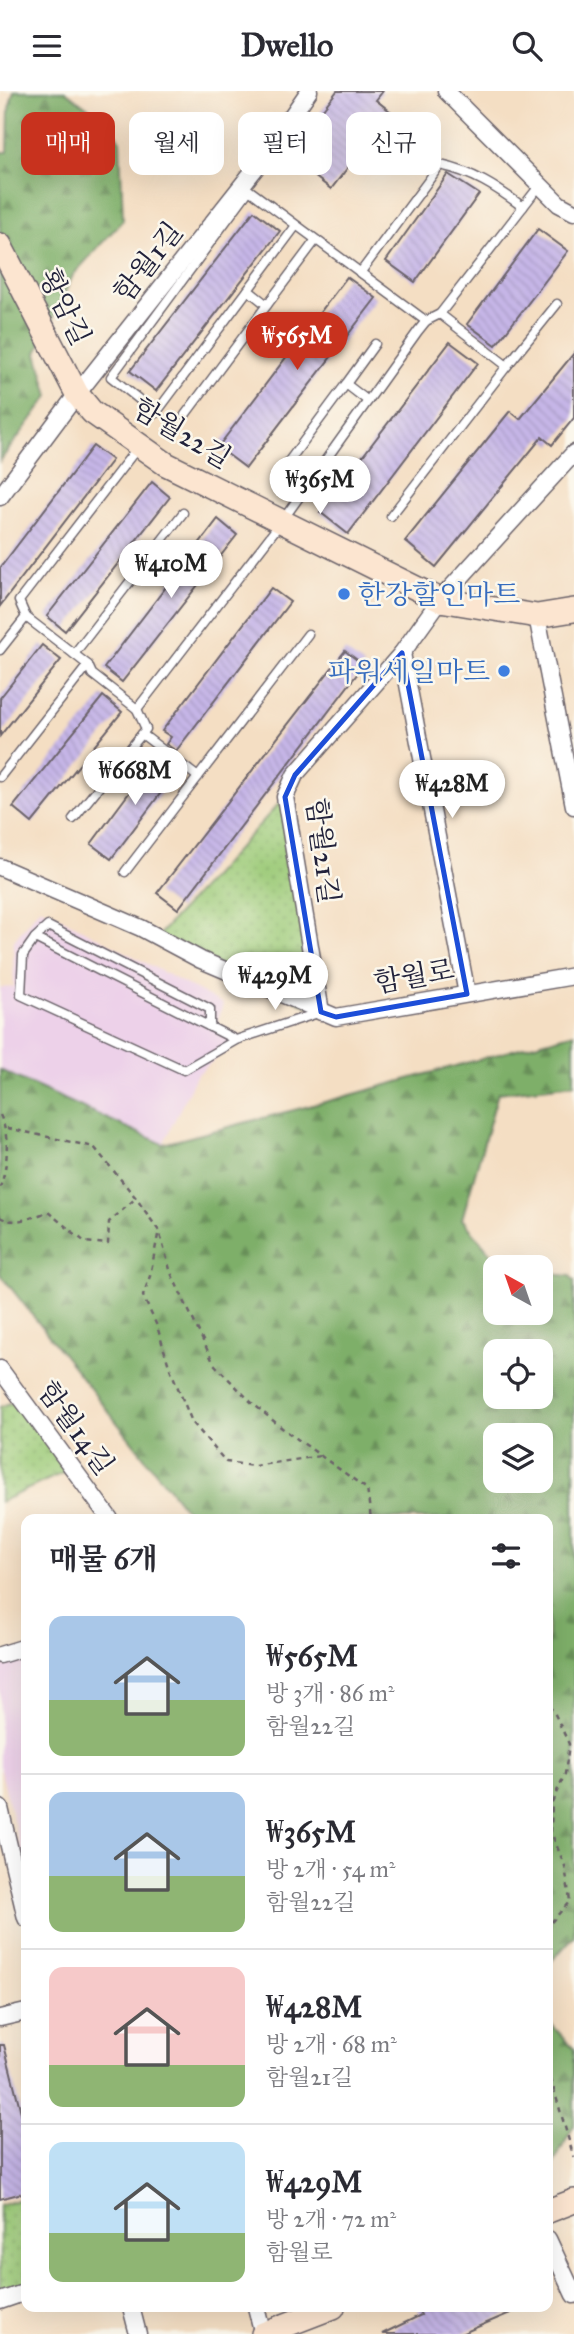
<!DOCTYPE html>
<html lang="ko">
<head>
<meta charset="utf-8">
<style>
  body { margin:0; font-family:"IM FELL Great Primer","Noto Serif KR",serif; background:#f2f2f3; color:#2b2b33; height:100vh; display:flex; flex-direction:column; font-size:26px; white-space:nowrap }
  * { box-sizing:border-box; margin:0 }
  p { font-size:23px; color:#7c7c81 }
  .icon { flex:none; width:38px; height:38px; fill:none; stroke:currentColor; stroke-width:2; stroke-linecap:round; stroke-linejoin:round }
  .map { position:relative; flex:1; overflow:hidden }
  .side { position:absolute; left:21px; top:1423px; width:532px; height:798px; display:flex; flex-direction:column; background:#fff; border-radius:14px; box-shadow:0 7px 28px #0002 }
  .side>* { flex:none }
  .banner { position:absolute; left:21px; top:21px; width:532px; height:63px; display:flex; gap:14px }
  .needle { width:46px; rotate:320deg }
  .buttons { position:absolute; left:483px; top:1164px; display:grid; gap:14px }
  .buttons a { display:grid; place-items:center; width:70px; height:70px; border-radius:14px; background:#fff; box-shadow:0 7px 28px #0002; font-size:35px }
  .price { position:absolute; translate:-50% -60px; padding:0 16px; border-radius:24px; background:#fff; color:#222; font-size:23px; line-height:46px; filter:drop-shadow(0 2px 4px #0008) }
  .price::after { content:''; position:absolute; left:50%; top:42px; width:21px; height:16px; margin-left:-10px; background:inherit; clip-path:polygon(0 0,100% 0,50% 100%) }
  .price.active { background:#c8321e; color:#fff }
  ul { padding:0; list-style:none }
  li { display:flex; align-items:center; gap:21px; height:175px; padding:0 28px }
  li+li { border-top:2px solid #e1e1e2 }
  li span { display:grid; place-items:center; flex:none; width:196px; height:140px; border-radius:14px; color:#555 }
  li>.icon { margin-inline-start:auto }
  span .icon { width:84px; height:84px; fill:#fffc; stroke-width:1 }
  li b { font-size:30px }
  h2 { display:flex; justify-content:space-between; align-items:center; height:84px; padding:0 28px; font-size:30px }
  .pill { padding:0 24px; border-radius:14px; background:#fff; box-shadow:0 7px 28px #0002; font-size:24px; line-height:63px }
  .pill.active { background:#c8321e; color:#fff }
  header { display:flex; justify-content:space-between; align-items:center; height:91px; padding:0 28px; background:#fff; font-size:32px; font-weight:700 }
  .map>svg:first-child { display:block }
</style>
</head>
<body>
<header><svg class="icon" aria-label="menu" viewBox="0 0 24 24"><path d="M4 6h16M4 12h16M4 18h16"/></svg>Dwello<svg class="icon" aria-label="search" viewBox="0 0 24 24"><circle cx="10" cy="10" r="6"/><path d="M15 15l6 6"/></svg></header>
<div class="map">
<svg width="574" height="2243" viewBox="0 0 574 2243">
  <defs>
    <pattern id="forest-firs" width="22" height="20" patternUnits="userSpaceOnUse" patternTransform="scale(1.75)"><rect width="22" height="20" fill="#7eaf69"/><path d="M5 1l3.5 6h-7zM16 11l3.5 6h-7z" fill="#678e58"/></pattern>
    <pattern id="park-dots" width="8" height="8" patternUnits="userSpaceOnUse" patternTransform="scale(1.75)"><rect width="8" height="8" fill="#9dcb79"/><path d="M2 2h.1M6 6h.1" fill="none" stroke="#87ae6a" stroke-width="1.8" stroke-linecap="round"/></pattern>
    <pattern id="building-back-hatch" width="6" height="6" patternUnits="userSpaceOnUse" patternTransform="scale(1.75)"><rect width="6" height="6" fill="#c6b6e7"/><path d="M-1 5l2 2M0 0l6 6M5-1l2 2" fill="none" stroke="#aa9cc7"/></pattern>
  </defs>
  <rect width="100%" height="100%" fill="#fbf7ec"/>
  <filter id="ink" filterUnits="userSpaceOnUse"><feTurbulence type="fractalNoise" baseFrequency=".0143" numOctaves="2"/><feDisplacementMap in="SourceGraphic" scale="14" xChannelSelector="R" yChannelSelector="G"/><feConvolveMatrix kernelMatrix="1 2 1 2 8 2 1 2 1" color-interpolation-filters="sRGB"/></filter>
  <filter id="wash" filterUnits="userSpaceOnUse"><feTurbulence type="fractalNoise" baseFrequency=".00686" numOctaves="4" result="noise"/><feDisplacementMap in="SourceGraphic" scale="28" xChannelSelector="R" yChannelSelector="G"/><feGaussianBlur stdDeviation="1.57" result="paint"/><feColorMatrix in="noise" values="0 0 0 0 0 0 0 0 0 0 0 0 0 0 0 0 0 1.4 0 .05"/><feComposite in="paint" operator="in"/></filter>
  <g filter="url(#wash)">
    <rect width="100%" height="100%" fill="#f4dec3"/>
    <g fill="#edd1e9">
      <path d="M40,816L223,913L216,935L236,949L196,985L163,1053L0,979V897L14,896L13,851Z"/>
      <path d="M26,1567V1779L0,1677V1575Z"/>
    </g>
    <g fill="url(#forest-firs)" stroke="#506852" stroke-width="2" fill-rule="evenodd">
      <path d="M14,0H65L110,33L120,50L123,129L73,184L37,262L49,305L0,370V61H8L9,17Z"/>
      <path d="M574,942V993L498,1002L462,1128L502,1176H495V1222H541V1182L570,1185L574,1190V1845L548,1874V1428H193L0,1183V979L163,1053L340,1007ZM541,1260V1306H495V1260ZM495,1344H541V1390H495Z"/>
      <path d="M548,1930L574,1958V2034L548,2083Z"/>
    </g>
    <g fill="url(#park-dots)" stroke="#60765a" stroke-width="2">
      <path d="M285,706L321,921L157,846Z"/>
      <path d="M22,1307L73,1377L0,1411V1316Z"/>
      <path d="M26,2106V2191L0,2199V2115Z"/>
    </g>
    <g id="blocks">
      <g fill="url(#building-back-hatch)">
        <path d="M337,0H383L376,9L391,21L331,98L287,64Z"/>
        <path d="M448,83L479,103L415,191L386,170Z"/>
        <path d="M254,120L280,140L156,300L130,280Z"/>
        <path d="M538,138L568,160L496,254L467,233Z"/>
        <path d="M347,186L376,207L246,377L218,356Z"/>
        <path d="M450,251L478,272L348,443L320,421Z"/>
        <path d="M574,262V327L552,354L542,346L436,476L405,450L510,320L520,328Z"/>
        <path d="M93,355L112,369L0,515V477Z"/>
        <path d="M152,391L170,406L65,540L47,525Z"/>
        <path d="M218,428L237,444L122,591L104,577Z"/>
        <path d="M271,497L290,511L176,660L166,653L171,646L162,640Z"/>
        <path d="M42,554L61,569L0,645V607Z"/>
        <path d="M345,560L364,574L178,818L157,802Z"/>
        <path d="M103,605L122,621L32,732L13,716Z"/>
        <path d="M158,663L178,679L111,768L91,753Z"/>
        <path d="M0,1954H4L26,2041V2101L0,2108Z"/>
        <path d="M417,2216H524L461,2243H382L421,2224Z"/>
      </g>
    </g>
  </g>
  <g filter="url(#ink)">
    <use href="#blocks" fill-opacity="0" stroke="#6c646b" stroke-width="2"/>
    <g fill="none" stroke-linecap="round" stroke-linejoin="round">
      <defs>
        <g id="lane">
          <path d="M295,136L156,322L111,286L249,99L426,230"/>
          <path d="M360,182L440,74C473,81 496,96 523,116"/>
          <path d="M267,214L315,150"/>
          <path d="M440,223L507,275L557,213"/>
          <path d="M346,293L375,253"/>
          <path d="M185,324L267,214L248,199"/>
          <path d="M138,356L19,510L26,526L74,563L183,422"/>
          <path d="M286,374L346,293L368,310"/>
          <path d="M391,425L507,275"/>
          <path d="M0,559L26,526"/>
          <path d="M74,563L88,574L92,583L137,618L282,430L418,240L426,230L440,223L540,94"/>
          <path d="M142,643L198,686L308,543"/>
          <path d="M0,686L88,574"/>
          <path d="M73,728L146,638L137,618"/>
          <path d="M125,781L198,686"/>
          <path d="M35,847L48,835L210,918V936"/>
          <path d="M236,949L35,847L23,864L21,904L184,979L236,949L321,921"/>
        </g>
        <g id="street">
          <path d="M446,0L559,113L574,121"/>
          <path d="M0,406L77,303L258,74L309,0"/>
          <path d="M537,525L574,715"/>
          <path d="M402,562L467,903"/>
          <path d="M0,776L141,837L201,869L336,926L574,885"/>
          <path d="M321,921L285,706L295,684L402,562L440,509L574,362"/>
          <path d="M0,1278L110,1428"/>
          <path d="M0,1564L26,1556"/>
          <path d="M0,1717L26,1827"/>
          <path d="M0,1927L26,1921"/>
          <path d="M548,2148L574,2204"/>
          <path d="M0,2210L26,2201"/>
          <path d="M131,2216L138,2243"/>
          <path d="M256,2216L263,2243"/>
        </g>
        <g id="secondary">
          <path d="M0,154L77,303L92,321L166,373L440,509L537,525L574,519"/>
          <path d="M548,2120L574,2110"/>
          <path d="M263,2243L333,2216"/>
        </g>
      </defs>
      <use href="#lane" stroke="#6c646b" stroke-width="11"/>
      <use href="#street" stroke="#6c646b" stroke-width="19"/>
      <use href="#secondary" stroke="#6c646b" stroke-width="26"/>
      <g stroke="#6c646b" stroke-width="2.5" stroke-dasharray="5 5" stroke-linecap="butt">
        <path d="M0,1024C10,1044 8,1076 0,1096"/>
        <path d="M7,1037L94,1056L136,1107L159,1140L171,1182L214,1273L251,1311L282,1337L367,1398L371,1428"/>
        <path d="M0,1126C15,1135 32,1126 48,1121L85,1151L108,1153L109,1131L136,1107"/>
        <path d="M158,1144L150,1185L143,1205L157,1235L169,1275L192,1331L226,1371L254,1375L320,1365"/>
        <path d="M548,1616L553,1619L569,1653L565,1683L552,1711L551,1741L565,1775L570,1810L548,1835"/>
        <path d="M548,1978L574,2067"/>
      </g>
      <use href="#lane" stroke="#fff" stroke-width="8"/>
      <use href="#street" stroke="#fff" stroke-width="16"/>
      <use href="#secondary" stroke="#fce5d0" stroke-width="23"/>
    </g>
  </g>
  <path fill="none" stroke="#1d4ed8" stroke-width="5" stroke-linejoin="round" d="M402,562L467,903L336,926L321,921L285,706L295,684Z"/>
  <g fill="#3f7fe0" stroke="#fbf7ec" stroke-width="2.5">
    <circle cx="344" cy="503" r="7"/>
    <circle cx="504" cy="580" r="7"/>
  </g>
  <g text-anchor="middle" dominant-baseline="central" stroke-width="5" stroke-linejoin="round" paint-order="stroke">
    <g font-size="28" fill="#22223b" stroke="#fbf7ec">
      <text transform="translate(148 171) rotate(-52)">함월1길</text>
      <text transform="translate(65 216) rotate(64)">황암길</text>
      <text transform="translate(182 342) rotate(31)">함월22길</text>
      <text transform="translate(323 760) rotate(83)">함월21길</text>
      <text transform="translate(414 885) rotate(-10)">함월로</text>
      <text transform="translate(76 1337) rotate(54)">함월14길</text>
    </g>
    <g font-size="28" fill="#366cbe" stroke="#fbf7ec" text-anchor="start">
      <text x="358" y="503">한강할인마트</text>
      <text x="490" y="580" text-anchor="end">파워세일마트</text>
    </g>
  </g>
</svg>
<div class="buttons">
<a><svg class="needle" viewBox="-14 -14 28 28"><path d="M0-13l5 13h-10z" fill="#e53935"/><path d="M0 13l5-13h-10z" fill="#7c7c81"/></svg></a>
<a><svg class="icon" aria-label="locate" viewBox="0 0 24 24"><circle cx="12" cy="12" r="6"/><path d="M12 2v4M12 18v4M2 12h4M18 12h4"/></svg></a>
<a><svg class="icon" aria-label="layers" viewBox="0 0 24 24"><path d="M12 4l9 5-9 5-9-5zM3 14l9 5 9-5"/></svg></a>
</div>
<b class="price active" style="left:297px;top:281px">₩565M</b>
<b class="price" style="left:320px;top:425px">₩365M</b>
<b class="price" style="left:171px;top:509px">₩410M</b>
<b class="price" style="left:135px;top:716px">₩668M</b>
<b class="price" style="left:452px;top:729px">₩428M</b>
<b class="price" style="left:275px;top:921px">₩429M</b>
<div class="banner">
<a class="pill active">매매</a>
<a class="pill">월세</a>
<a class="pill">필터</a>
<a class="pill">신규</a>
</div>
<section class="side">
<h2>매물 6개<svg class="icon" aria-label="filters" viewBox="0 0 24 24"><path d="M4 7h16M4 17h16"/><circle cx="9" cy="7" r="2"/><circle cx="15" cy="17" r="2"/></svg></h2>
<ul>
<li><span style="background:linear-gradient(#a9c7e8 60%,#8fb573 0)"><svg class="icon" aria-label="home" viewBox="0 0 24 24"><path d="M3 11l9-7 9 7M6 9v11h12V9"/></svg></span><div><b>₩565M</b><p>방 3개 · 86 m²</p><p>함월22길</p></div></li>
<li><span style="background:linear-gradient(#a9c7e8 60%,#8fb573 0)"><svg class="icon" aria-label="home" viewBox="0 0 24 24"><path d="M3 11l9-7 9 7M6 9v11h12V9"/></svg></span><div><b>₩365M</b><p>방 2개 · 54 m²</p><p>함월22길</p></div></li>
<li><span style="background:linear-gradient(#f6c9c9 70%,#8fb573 0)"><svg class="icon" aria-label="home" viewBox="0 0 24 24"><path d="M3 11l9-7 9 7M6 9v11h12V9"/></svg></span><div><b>₩428M</b><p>방 2개 · 68 m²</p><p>함월21길</p></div></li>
<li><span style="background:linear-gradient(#bfe0f5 65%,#8fb573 0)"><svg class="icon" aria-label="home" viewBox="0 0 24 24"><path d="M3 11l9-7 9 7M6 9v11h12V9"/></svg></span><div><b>₩429M</b><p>방 2개 · 72 m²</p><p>함월로</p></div></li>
</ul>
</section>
</div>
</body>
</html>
